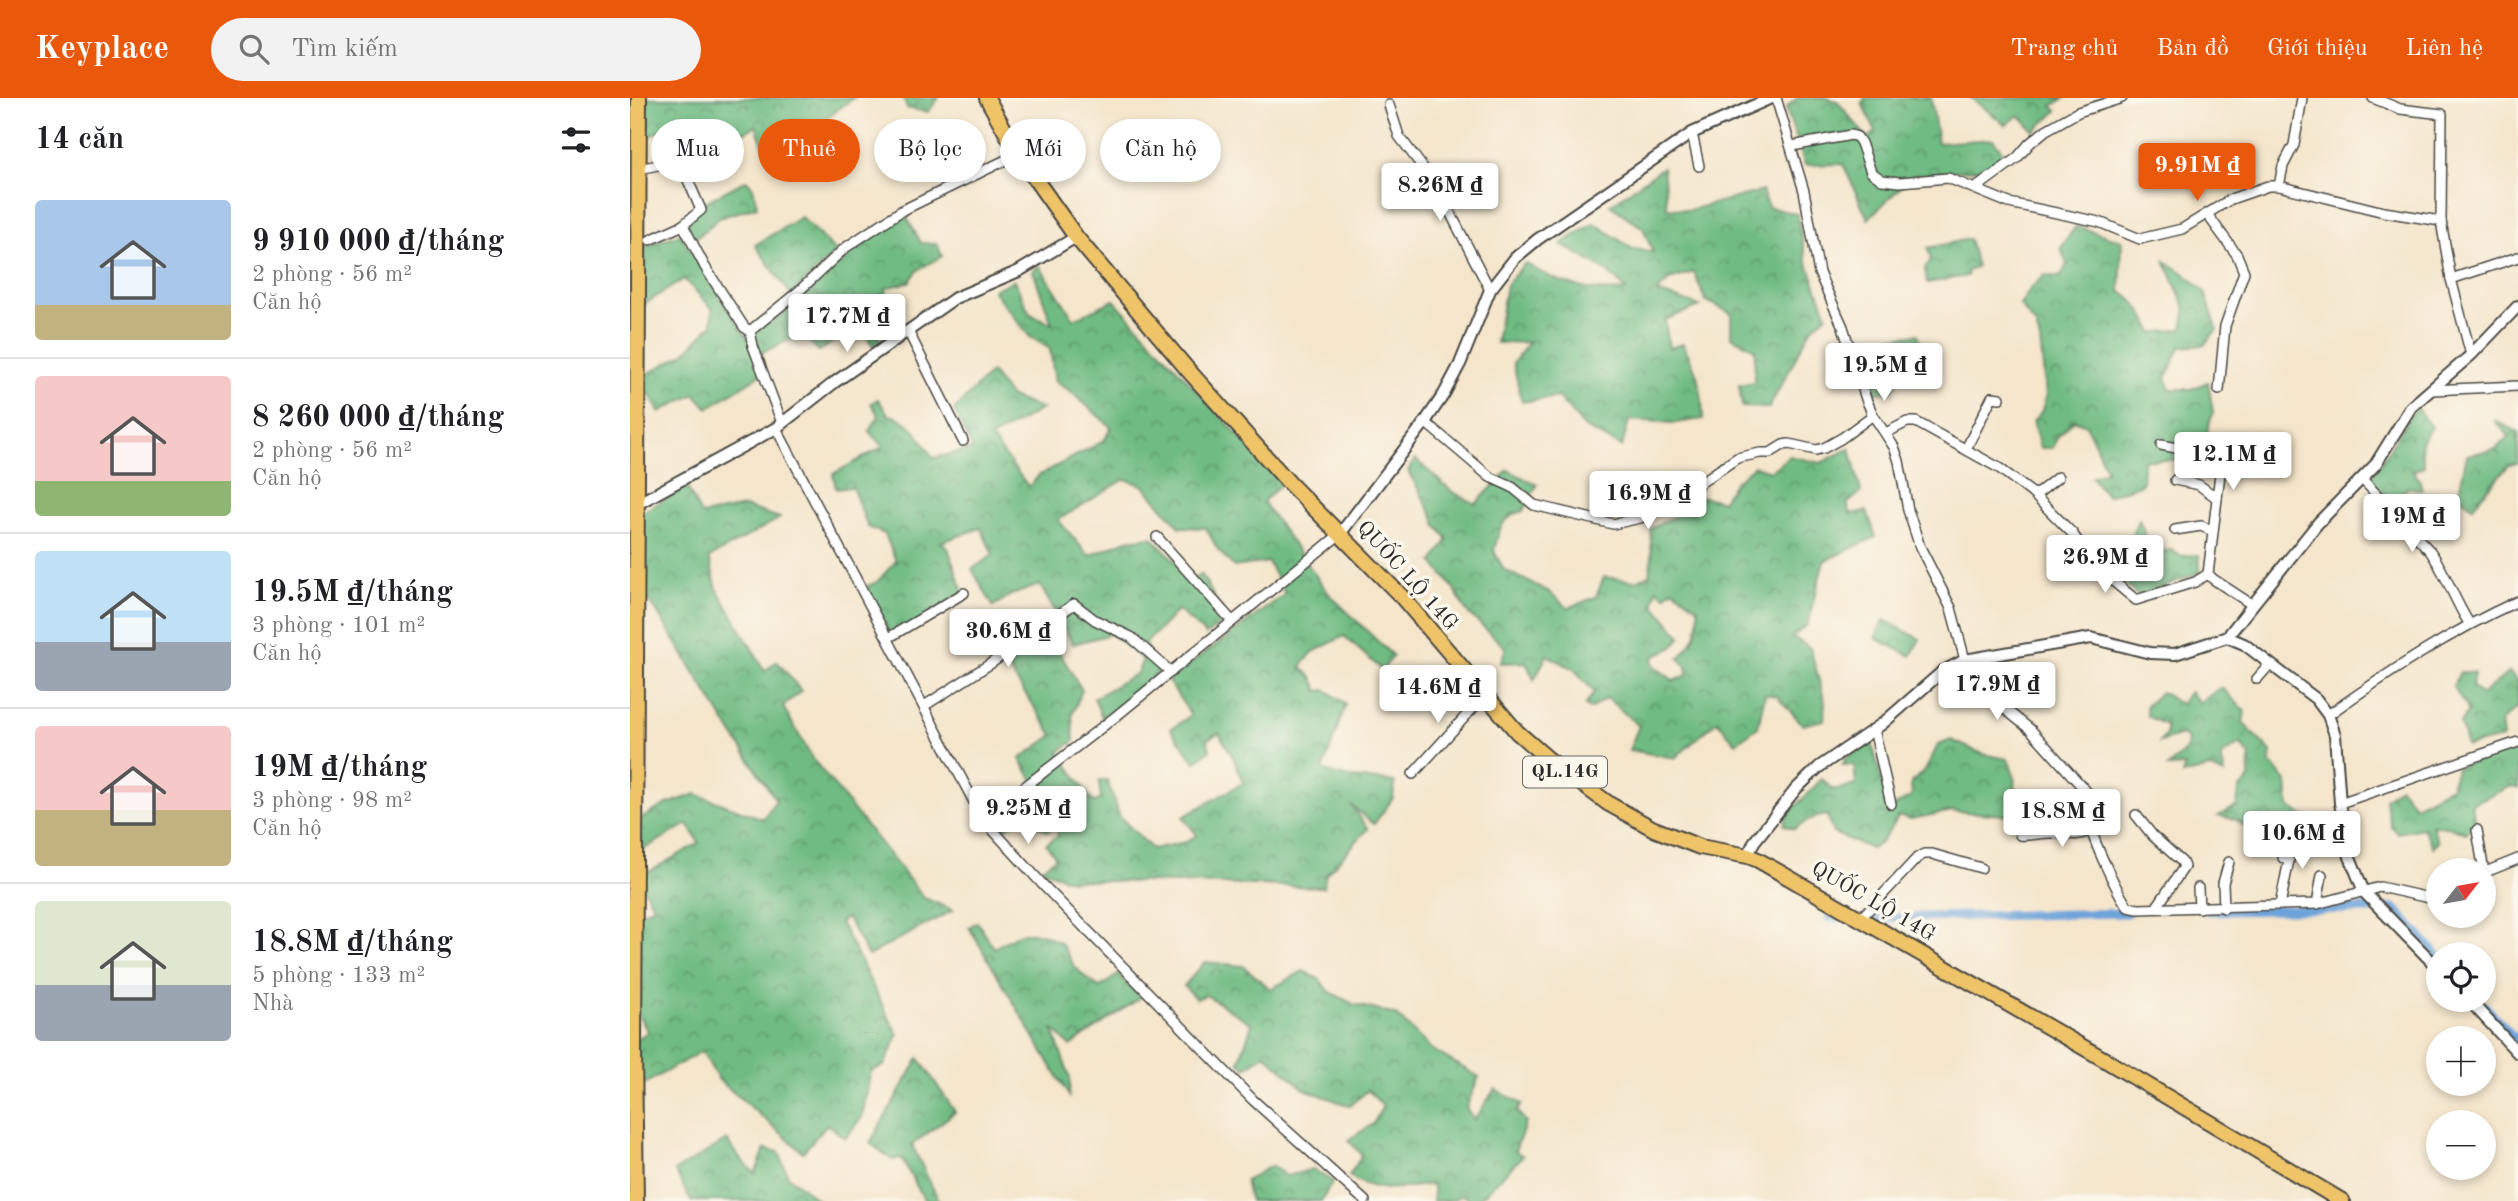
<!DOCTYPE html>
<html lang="vi">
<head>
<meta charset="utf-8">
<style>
  body { margin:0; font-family:"Old Standard TT",serif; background:#f2f2f2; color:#202124; height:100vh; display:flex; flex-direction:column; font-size:26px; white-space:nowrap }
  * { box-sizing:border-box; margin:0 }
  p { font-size:23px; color:#757577 }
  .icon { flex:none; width:38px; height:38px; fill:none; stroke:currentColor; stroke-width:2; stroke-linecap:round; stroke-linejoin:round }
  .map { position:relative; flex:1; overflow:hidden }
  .drawer { display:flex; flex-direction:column; background:#fff; width:630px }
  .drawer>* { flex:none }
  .guide { position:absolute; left:21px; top:21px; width:665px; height:63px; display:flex; gap:14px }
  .needle { width:46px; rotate:59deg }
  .buttons { position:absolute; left:1796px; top:760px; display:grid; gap:14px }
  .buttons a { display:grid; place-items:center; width:70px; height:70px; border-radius:50%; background:#fff; box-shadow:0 4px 10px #0003; font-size:35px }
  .price { position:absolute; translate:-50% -60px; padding:0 16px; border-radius:7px; background:#fff; color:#222; font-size:23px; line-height:46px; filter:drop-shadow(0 2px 4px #0008) }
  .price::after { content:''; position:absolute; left:50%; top:42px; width:21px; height:16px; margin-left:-10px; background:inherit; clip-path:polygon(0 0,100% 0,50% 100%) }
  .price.active { background:#ea580c; color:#fff }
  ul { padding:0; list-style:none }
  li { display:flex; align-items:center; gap:21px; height:175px; padding:0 35px }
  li+li { border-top:2px solid #e0e0e0 }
  li span { display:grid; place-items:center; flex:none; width:196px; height:140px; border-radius:7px; color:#555 }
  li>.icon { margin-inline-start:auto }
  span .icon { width:84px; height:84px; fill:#fffc; stroke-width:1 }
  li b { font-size:30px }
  h2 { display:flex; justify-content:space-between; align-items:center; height:84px; padding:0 35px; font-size:30px }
  .chip { padding:0 24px; border-radius:32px; background:#fff; box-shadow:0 4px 10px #0003; font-size:24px; line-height:63px }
  .chip.active { background:#ea580c; color:#fff }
  header { display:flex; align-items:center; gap:42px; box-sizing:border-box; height:98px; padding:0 35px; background:#ea580c; color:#fff }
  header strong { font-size:33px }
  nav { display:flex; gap:38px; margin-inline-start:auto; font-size:24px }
  .search { width:490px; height:63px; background:#f2f2f2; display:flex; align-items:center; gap:18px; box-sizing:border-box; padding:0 24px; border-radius:38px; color:#757577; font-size:26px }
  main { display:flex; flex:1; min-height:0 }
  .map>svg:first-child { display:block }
</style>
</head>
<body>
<header>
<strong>Keyplace</strong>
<div class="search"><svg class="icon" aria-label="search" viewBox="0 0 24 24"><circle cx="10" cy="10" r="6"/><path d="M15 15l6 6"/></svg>Tìm kiếm</div>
<nav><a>Trang chủ</a><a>Bản đồ</a><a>Giới thiệu</a><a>Liên hệ</a></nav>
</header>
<main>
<section class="drawer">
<h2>14 căn<svg class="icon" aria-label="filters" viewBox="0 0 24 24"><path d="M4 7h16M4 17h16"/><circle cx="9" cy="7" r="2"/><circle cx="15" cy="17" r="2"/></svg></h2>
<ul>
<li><span style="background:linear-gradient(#a9c7e8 75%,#c2b280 0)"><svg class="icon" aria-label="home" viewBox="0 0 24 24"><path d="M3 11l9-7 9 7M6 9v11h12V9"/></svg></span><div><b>9 910 000 ₫/tháng</b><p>2 phòng · 56 m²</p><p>Căn hộ</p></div></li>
<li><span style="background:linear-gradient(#f6c9c9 75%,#8fb573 0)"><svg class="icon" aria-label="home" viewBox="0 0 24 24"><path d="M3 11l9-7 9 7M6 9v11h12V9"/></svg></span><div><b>8 260 000 ₫/tháng</b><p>2 phòng · 56 m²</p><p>Căn hộ</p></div></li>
<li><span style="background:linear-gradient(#bfe0f5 65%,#9aa5b1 0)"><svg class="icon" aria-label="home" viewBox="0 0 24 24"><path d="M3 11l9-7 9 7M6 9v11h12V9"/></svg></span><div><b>19.5M ₫/tháng</b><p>3 phòng · 101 m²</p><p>Căn hộ</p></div></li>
<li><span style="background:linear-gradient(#f6c9c9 60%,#c2b280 0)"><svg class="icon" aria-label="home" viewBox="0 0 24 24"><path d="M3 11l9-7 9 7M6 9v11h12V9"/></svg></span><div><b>19M ₫/tháng</b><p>3 phòng · 98 m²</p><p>Căn hộ</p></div></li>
<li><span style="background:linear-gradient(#dfe7d0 60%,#9aa5b1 0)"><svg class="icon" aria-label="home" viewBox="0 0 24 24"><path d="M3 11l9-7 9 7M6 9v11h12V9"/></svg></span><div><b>18.8M ₫/tháng</b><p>5 phòng · 133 m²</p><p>Nhà</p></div></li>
</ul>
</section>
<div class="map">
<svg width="1888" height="1103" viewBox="0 0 1888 1103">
  <defs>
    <pattern id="forest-crowns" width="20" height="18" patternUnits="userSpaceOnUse" patternTransform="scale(1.75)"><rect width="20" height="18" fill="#70bb83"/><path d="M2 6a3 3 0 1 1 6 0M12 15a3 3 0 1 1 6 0" fill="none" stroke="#5c986b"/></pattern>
  </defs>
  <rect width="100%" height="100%" fill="#fbf7ec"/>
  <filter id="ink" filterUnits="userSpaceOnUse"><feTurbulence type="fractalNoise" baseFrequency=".0143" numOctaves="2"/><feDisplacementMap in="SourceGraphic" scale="14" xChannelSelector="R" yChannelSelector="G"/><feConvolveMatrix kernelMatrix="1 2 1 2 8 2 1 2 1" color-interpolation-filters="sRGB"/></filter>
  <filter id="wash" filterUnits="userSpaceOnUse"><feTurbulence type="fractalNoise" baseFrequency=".00686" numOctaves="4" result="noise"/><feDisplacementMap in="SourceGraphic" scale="28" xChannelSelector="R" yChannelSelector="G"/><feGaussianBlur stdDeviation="1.57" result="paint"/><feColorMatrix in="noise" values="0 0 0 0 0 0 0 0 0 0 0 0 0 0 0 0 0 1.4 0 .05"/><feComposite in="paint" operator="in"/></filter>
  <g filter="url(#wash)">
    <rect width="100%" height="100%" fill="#f4e5cb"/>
    <g fill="url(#forest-crowns)" stroke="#4e7357" stroke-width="2" fill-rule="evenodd">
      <path d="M0,0H224C194,19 171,49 139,63L126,28L61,64L62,33L53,21L0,48Z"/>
      <path d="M273,0H309L298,14L277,10Z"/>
      <path d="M1167,0H1196L1207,3L1237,40L1246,34L1232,5L1235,0H1301L1308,45L1363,41L1377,60L1352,71L1283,77L1238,121L1213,66L1175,67L1156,10Z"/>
      <path d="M1341,0H1435L1422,8L1427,13L1404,33L1389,17L1376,27Z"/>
      <path d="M1033,69L1037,110L1059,112L1132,93L1138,109L1167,116L1176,161L1197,217L1181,231L1139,310L1112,309L1109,287L1124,284L1125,251L1101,239V215L1075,202L1064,174L1040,182L1027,194L1070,208L1035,222L1039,250L1053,246C1068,275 1072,288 1073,321L1045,325L999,322L992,349L955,330L928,299L892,304L883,265L899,244L866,245L876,187L895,165C928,185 957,196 996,192L978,174L931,146L964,125L1003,151L1023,154L1013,130L980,107Z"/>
      <path d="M116,82L123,89L127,108L89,120L65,141L49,122L62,111Z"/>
      <path d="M275,116L291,145L307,146L312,158L288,172L279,184L256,190L257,197L242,220L250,242L243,248L230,228L189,253L175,239L188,228L170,198L215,157Z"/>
      <path d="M171,119L206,154L161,197L125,147Z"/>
      <path d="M1446,128L1492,143L1490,193C1506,202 1515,218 1523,235L1552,231L1556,211L1535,163L1554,175L1575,194L1587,231L1574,247L1550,249L1536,280L1540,291H1561L1578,284L1583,314L1569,362H1513L1512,386L1477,398L1461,379L1477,373L1456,327L1444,322L1427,339L1423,350H1410L1403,324L1412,313L1416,298L1410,242L1406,228L1390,207L1401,190L1415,177L1430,179L1437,167L1431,150Z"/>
      <path d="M50,136L117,240L161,210L173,236L130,255L133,275L78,310L65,296L29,314L19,295L13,299L15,277L55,255L82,226V210L54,181L13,207L0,194V153Z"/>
      <path d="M1339,141L1347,168L1338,173L1337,178L1297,185L1295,170L1301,162L1298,150Z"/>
      <path d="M409,167L444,221L484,202L652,385L633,404L699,496L763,558L752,572L714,538L683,554L670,569L682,579L689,593L696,592L716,606L693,671C714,683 742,680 765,684L763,700L744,726L721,707L738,731L696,776L693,789L440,782L411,771L426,759L416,746L429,737L425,729L418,733L392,720L370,734L365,722L406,687L390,661L423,637L366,552L413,527L452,592L442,617L444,643L429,654L463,704L471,702L469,683L477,682L490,719L522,751L556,744L567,737L553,719L613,685L604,661L589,635L577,641L580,652L565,664L541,631L561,617L538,583L655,496L638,464L604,469L588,452L576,430L550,429L513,387L495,381L428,422L459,458L497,442L522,439L563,481L571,476L597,521L576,537L548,512L515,546L529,573L473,622L464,600L507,575L513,562L481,536L443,546L410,487L381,497L363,508L342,471L363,457L351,430L311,444L318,450L333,494L263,542L237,488L247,484L266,463L255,436L238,429L222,389L206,391L203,376L253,349L239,333L249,318L241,305L248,301L259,317C282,321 291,341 303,360L343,351L324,312L361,274L380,299L412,311L361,340L399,389L409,377L474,343L481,329L439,292L425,284L420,251L399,238L363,192L384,182L400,216L422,226L403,173Z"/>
      <path d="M1288,236L1294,255L1278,266L1262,293L1244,295L1229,257L1228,244Z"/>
      <path d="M1786,309L1801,329L1791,345L1794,368L1783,373L1790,383L1792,392L1778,389L1763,404L1740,382Z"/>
      <path d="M1864,322L1888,334V365L1879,367L1842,409L1828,397L1837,357L1866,351L1879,338Z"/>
      <path d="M1220,350L1231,394L1217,406L1221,416L1237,413L1246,439L1194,463L1177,527L1162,539L1180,550L1195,604L1194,622L1173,627L1147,598L1135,596L1128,629L1106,645L1087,623L1045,660L999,652L1009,628L977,600L960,611L955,608L964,594L944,571L917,557L904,582L896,564L870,565L876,550L837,514L824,491L803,464L818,441L806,427L804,419L778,373L785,361L821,393L846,406L878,372L907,387L893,413C870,420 869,432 864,453L874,472L918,493L938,510L966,499L974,479L1006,483L1019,477L1022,459L1020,431L1049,416L1070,398L1092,403L1105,384L1124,368L1141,373L1159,358L1191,365ZM1027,491L1035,498L1043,491L1068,510C1070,533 1064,544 1049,560L1057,569V577L1044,583L1023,567V559L1043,549L1051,538L1023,506Z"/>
      <path d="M57,389L71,417L115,409L150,420L79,460L87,491L135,573L147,563L171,593L153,609L182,660L294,800L323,812L238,858L217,820L210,824L268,937L254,968L241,973L232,1019L215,1040L197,1026L173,1054L88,981L72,953L0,994V945L18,934L0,902V821L23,808L8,780L69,745L58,726L0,759V727L35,707L66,696L133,721L146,702L98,629L26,512L0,480V421Z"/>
      <path d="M1509,421L1522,455L1542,452L1550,458L1569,457L1570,474L1511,497L1505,496L1494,482C1501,462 1498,439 1509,421Z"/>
      <path d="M1254,522L1290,541L1281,558L1245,540Z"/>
      <path d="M1830,574L1844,575L1842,588L1851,597L1879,574L1888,583V609L1871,623L1873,640L1837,648L1830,626L1838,613L1823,588Z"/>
      <path d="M1591,589L1615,613L1613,625L1641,654L1640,665L1657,684L1659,709L1680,721L1695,745L1675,747L1665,737L1658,738L1637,751L1617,730L1605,721L1588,718L1607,708L1609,692L1619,681L1620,658L1610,646L1591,658L1595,677L1580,670L1552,677L1555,668L1538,669L1557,651L1558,641L1552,637L1530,644L1536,637V627L1517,618L1516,608L1531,594L1550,606L1560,594L1570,605Z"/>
      <path d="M1321,642L1353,656L1378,661L1383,674L1388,703L1416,704L1413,730L1392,733L1387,718L1322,713L1281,721L1269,718L1252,743L1242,751L1203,735L1197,717L1185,719L1164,731L1154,727L1158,716L1192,681L1203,692L1226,687L1224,667H1212L1217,659L1242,646L1259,711L1282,698L1281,685L1296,671L1308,647Z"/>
      <path d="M1881,650H1888V691L1881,688L1841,706L1846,725L1836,735L1823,730L1802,727L1808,744L1803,749L1793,730L1767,735L1761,728L1755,701L1770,689L1785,708L1821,689L1826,670Z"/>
      <path d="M347,824L364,850L390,835H410L431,845L444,868L457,881L470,889L488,877L511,899L440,948L422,930L440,980L439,998L339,829Z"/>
      <path d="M575,864L613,868L641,891L673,873L689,881L700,894L723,906L766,917L801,951L849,979L836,1010L844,1022L865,991L892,1006L887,1013L896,1024L885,1053L893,1058L847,1103H841L833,1097L820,1103H803V1086C770,1090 748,1097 719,1078L732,1057L718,1042L743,1026L753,1008L738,992L720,1008L674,991L635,956L616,970L609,964L622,926L576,897L566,901L554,888Z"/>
      <path d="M289,960L325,1014L282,1047L309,1103H295L271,1060L262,1062L240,1045Z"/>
      <path d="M97,1042L106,1056L125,1076L135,1051L149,1054L158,1078L189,1103H61L45,1073Z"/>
      <path d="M641,1068L657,1078L683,1071L703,1084L691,1103H620L615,1083Z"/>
    </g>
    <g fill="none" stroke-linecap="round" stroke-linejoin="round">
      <g stroke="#6ca3da" stroke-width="9">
        <path d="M1754,810H1764L1808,858"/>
        <path d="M1579,813L1745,811"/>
        <path d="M1199,820H1218"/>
        <path d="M1243,820L1498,815"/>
        <path d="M1848,901L1888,944"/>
      </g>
    </g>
  </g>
  <g filter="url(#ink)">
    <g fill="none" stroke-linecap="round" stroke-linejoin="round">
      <defs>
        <g id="minor">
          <path d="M1146,0L1174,93L1189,175L1213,229L1236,301L1243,317L1264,349L1269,363L1278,412L1290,449L1321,510L1335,562L1355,595L1401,632L1456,693C1462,706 1458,714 1460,726C1462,741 1488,796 1498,809L1508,811L1687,806L1750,789L1808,802"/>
          <path d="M1743,0L1770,11L1812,16L1811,123L1821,181L1841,257"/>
          <path d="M759,7L769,38L806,87L860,192"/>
          <path d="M1062,35L1069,68"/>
          <path d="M1162,48L1221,37L1227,39L1231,45L1241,74L1252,82L1270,84L1318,80L1379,105L1469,124L1510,141L1552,131L1601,101L1638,88H1649L1754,114L1811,123"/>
          <path d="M9,71L42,64L51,66L71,112L53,127L20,142"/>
          <path d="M1649,88L1653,68L1664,47L1672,0"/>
          <path d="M1346,90L1387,60L1400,45L1416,32L1448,14L1492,0"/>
          <path d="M1577,116L1607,157L1614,174L1595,228L1589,292"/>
          <path d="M53,127L75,169L114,229L120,233L169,193L215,150L271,113L388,56"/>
          <path d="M1821,181L1888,159"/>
          <path d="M120,233L123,248L152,325"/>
          <path d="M278,233L333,343"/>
          <path d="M1801,292L1888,288"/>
          <path d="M795,324L860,379L882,389L904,407L983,426L1010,420L1038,407L1107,360L1130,355H1140L1153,347L1159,346L1186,352L1194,350L1212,340L1243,317"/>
          <path d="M146,330L353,721L414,788L623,1002L735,1103"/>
          <path d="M1256,335L1277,324H1286L1369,370L1402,395L1407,396L1428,379"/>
          <path d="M1531,347L1592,359L1578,476L1583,481L1621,506"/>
          <path d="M1336,351L1362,299L1370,300"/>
          <path d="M1732,381L1800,453C1816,475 1824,502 1839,525"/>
          <path d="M1545,382L1569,387L1587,400"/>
          <path d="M1402,395L1442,435L1466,469L1506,502L1565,484L1578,476"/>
          <path d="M1545,432L1571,428L1583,433"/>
          <path d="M527,439L602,523"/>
          <path d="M258,540L334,495"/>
          <path d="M1627,581L1640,566"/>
          <path d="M294,608L360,566L444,506L465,522L501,539L541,574"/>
          <path d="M1698,617C1761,573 1817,535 1888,503"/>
          <path d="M1244,631L1261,706"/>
          <path d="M783,676L854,598"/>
          <path d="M1710,705L1888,644"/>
          <path d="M1506,717L1523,738L1552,764L1554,769L1526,810"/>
          <path d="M353,721L485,619L710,436"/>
          <path d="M1847,732L1854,774"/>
          <path d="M1390,737C1401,738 1410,735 1420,735C1435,734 1448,741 1461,731"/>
          <path d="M1853,775L1888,761"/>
          <path d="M1568,790L1569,810"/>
          <path d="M1687,806L1692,777"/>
          <path d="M1650,807L1659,762L1653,760"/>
          <path d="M1594,810L1593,785L1599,764"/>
          <path d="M1231,820L1287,760L1294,756H1302L1351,770"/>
        </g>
        <g id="tertiary">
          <path d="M7,406L146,330L205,284L325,200L389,173L446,139"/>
          <path d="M710,436L795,324L814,296L830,266L860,192L885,160L908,141L1062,35L1141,0"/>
          <path d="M1597,539L1688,425L1745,367L1781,309L1841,257L1888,208"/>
          <path d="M1118,758L1124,744L1166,691L1189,669L1252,626L1313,573L1335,562L1461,540L1520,555L1545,556L1597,539L1614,546L1686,601L1698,617L1705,637L1710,705L1720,759L1734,794L1808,870"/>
          <path d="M1838,901L1888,955"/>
        </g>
        <g id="primary">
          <path d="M357,0L389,58L446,139L558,272L660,386L771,498L887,634L918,661L979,706L1024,731L1070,749L1118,758L1128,762L1465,956L1712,1103"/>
          <path d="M6,1103L4,954L9,0"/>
        </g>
      </defs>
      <use href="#minor" stroke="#494743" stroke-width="12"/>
      <use href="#tertiary" stroke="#494743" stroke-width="14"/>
      <use href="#primary" stroke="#494743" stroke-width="18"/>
      <use href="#minor" stroke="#fff" stroke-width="9"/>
      <use href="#tertiary" stroke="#fff" stroke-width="10"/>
      <use href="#primary" stroke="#efc469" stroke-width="14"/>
    </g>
  </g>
  <g text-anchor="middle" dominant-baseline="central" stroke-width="7" stroke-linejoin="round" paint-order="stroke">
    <rect fill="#fbf7ec" stroke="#696865" stroke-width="2" x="893" y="658.5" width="84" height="31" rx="5"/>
    <g font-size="19" font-weight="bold" fill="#2b2b2b">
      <text x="935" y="674">QL.14G</text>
    </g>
    <g font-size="21" fill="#2b2b2b" stroke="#fbf7ec">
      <text transform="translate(777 478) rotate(48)">QUỐC LỘ 14G</text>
      <text transform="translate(1243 804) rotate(30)">QUỐC LỘ 14G</text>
    </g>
  </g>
</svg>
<div class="buttons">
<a><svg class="needle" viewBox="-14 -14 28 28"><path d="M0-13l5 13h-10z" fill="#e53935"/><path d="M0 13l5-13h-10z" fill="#757577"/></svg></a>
<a><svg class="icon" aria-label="locate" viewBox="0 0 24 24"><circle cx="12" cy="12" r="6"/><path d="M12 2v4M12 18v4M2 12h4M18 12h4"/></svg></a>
<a>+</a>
<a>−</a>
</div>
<b class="price active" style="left:1567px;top:105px">9.91M ₫</b>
<b class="price" style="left:810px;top:125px">8.26M ₫</b>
<b class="price" style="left:217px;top:256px">17.7M ₫</b>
<b class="price" style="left:1254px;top:305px">19.5M ₫</b>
<b class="price" style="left:1603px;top:394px">12.1M ₫</b>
<b class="price" style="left:1018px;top:433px">16.9M ₫</b>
<b class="price" style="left:1782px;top:456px">19M ₫</b>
<b class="price" style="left:1475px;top:497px">26.9M ₫</b>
<b class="price" style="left:378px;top:571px">30.6M ₫</b>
<b class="price" style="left:1367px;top:624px">17.9M ₫</b>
<b class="price" style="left:808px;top:627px">14.6M ₫</b>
<b class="price" style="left:398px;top:748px">9.25M ₫</b>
<b class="price" style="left:1432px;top:751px">18.8M ₫</b>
<b class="price" style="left:1672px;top:773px">10.6M ₫</b>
<div class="guide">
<a class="chip">Mua</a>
<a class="chip active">Thuê</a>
<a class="chip">Bộ lọc</a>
<a class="chip">Mới</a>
<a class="chip">Căn hộ</a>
</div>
</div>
</main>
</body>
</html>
